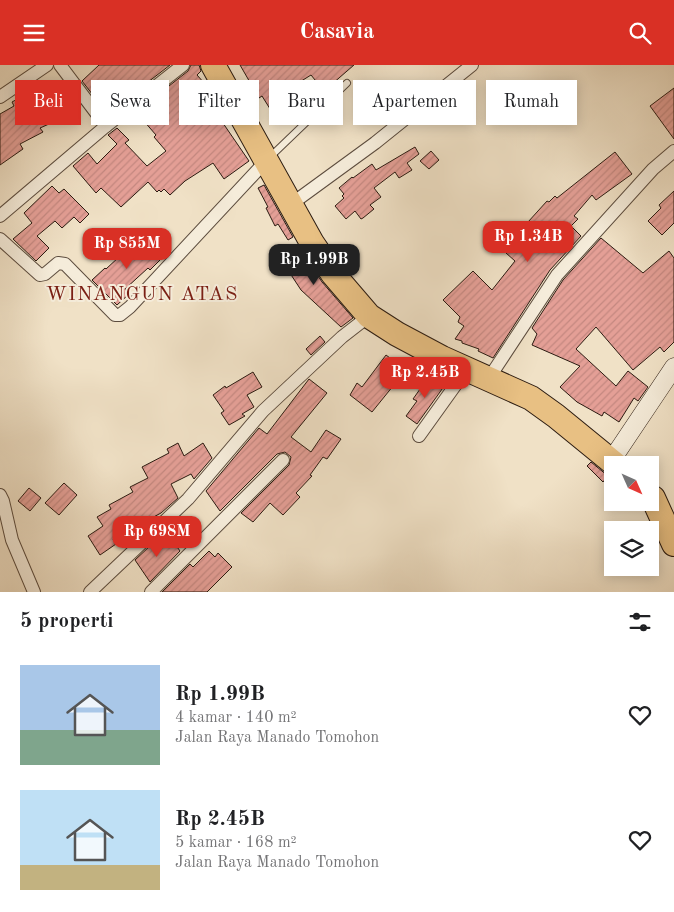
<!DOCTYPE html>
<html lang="id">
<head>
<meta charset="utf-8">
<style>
  body { margin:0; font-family:"Old Standard TT",serif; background:#f6f6f6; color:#202124; height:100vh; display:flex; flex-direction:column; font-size:19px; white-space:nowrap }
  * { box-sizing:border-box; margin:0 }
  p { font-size:16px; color:#757577 }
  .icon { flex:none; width:28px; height:28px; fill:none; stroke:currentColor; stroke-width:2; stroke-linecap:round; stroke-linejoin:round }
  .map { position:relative; height:527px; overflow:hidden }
  .sheet { display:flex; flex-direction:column; background:#fff; flex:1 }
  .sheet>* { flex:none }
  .top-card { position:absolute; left:15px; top:15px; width:645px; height:45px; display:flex; gap:10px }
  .needle { width:32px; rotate:135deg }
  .buttons { position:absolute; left:604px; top:391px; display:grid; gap:10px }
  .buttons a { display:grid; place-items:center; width:55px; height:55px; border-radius:0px; background:#fff; box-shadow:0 2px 12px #0003; font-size:25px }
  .price { position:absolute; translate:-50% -42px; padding:0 11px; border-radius:10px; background:#d93025; color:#fff; font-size:16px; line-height:32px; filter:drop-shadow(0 1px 2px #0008) }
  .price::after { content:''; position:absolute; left:50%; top:30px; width:15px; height:11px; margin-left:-8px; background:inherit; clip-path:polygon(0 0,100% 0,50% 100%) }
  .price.current { background:#222; color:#fff }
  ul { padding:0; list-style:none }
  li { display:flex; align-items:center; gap:15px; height:125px; padding:0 20px }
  li span { display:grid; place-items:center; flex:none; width:140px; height:100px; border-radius:0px; color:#555 }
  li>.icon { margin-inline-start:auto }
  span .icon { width:60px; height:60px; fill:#fffc; stroke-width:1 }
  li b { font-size:21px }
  h2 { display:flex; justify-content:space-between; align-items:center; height:60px; padding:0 20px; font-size:21px }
  .pill { padding:0 18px; border-radius:0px; background:#fff; box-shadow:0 2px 12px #0003; font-size:18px; line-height:45px }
  .pill.current { background:#d93025; color:#fff }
  header { display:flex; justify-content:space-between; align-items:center; height:65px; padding:0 20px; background:#d93025; color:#fff; font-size:22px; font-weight:700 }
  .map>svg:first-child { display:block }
</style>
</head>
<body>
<header><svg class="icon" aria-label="menu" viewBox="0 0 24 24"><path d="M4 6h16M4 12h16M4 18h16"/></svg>Casavia<svg class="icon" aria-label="search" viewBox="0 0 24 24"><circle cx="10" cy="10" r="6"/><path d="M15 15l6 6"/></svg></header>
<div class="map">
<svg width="674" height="527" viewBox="0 0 674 527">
  <defs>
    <pattern id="building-hatch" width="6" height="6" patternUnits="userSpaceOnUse" patternTransform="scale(1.25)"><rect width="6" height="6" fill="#e49f96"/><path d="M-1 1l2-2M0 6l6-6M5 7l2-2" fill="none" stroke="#c48880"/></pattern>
  </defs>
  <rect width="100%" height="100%" fill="#f0e1c6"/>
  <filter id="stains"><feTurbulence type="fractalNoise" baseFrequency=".004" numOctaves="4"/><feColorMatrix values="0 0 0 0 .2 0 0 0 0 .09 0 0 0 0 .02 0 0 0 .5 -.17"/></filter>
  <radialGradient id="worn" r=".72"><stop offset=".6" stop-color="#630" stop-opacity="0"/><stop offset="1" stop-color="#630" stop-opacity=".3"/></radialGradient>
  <g fill="url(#building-hatch)" stroke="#2b1b11">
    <path d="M99,0H170L125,35L123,33L107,48L82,16Z"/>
    <path d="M191,0H199L201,6L197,10L213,28L220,41L214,45L249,96L224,114L213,98L185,116L170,130L164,124L161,127L159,125L157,127L148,117L121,142L101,123L96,128L73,101L88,88L97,99L117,79L108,70L117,63L129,75L125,78L147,101L166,86L154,72L156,70L136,47L188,6Z"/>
    <path d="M240,0H354L324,26L311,10L282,28L287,37L272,47L262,31L259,33Z"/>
    <path d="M674,23V74L650,41Z"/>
    <path d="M23,31L27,38L35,34L49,59L40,63L43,67L20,79L23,84L0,100V49L14,41L12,37Z"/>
    <path d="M415,82L419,89L407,98L412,105L399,113L395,107L374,123L381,132L370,140L374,144L363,153L361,154L355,146L346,154L335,141L344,133L342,131L344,129L339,123L352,112L353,113L372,99L376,105Z"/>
    <path d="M431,86L439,95L429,104L420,96Z"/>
    <path d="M615,87L632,109L596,135L592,130L574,151L578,154L571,161L581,171L550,205L493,293L478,286L479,284L462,278V276L455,274L464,261L458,257L460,252L443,235L473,206L492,225L515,196L506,188L531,159L528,157L547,136L549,137L555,131L557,133Z"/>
    <path d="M264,120L293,172L288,175L278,159L275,161L266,143L268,142L258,123Z"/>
    <path d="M52,121L59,128L64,124L89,149L80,158L74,152L62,163L55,156L37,171L49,183L36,196L13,174L32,158L24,148Z"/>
    <path d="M674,126V158L662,170L648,156L661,143L659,140Z"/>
    <path d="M141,172L162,193L150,205L148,203L125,224L129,229L117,240L92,215L105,203L106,204L120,191L121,192Z"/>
    <path d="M601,173L643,208L669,186L674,193V277L664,287L660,282L633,305L596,262L576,284L616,321L628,306L648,322L638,336L634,333L619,357L604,347L602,351L577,337L560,322L580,301L532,280L537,269L532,263L563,215Z"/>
    <path d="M298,181L322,217L353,253L341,262L301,225L280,193Z"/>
    <path d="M320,271L325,277L311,290L306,284Z"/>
    <path d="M386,290L406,305L372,347L350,330L357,318L362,322Z"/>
    <path d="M253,307L262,322L247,330L254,342L242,349L245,351L229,360L221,348L224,346L213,330L225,321L226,323Z"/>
    <path d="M430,310L445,320L417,359L406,351L417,336L413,334Z"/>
    <path d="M309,314L327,328L291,372L311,387L326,365L341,374L327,394L323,392L310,410L312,411L296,428L300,432L283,450L270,438L253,457L241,448L289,400L291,392L285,387L277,389L220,446L206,426L259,363L267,369Z"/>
    <path d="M178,378L184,391L203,378L212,393L194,414L191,409L171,419L178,433L161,448L113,474L116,479L100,490L88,471L103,461L97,452L111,444L109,440L133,427L130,422L148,413L142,402L169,388L167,384Z"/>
    <path d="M591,397L608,411L603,417L587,401Z"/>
    <path d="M64,418L77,430L59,450L45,438Z"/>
    <path d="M29,423L41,433L30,446L18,436Z"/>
    <path d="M170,472L180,486L150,517L135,495L151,480L154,484Z"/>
    <path d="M209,486L215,492L218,488L232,502L207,527H162L190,499L193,502Z"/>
  </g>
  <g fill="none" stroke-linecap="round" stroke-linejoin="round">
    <defs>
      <path id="lane" d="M270,92L347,18"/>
      <g id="street">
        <path d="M60,0L106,61"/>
        <path d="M0,32L47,0"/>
        <path d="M290,140L375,78L472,0"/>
        <path d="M0,151L106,61L183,0"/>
        <path d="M0,174L40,210L45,209L58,198L65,199L115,250H120L130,242L266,96"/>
        <path d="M489,313L557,210L653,104L674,86"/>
        <path d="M419,371L467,304"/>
        <path d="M0,430L3,436L12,475L34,527"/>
        <path d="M90,527L188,434L263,346L342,272L369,251"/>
        <path d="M151,527L283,395"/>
      </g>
      <path id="secondary" d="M611,396L674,302"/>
      <g id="highway">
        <path d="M213,0L312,178L333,209L369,251L397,269L442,293L531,333L556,351L616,400"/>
        <path d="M653,433L674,479"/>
      </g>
    </defs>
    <use href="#lane" stroke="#5c4c3e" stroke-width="8"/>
    <use href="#street" stroke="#5c4c3e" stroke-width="14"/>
    <use href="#secondary" stroke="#2b1b11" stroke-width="19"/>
    <use href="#highway" stroke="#2b1b11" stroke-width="26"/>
    <use href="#lane" stroke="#f5ecda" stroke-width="6"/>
    <use href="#street" stroke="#f5ecda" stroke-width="12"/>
    <use href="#secondary" stroke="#f5ecda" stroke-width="18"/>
    <use href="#highway" stroke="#e8c083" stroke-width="24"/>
  </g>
  <g text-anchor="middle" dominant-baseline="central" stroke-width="4" stroke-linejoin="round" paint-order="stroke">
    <g font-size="20" letter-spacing="1" fill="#7a1f14" stroke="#f5ecda">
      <text x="142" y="230">WINANGUN ATAS</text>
    </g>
  </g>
  <rect width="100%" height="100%" filter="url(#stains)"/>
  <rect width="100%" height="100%" fill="url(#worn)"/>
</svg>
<div class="buttons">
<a><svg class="needle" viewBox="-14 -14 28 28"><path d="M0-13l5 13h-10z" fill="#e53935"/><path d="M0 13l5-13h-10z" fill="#757577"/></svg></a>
<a><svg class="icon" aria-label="layers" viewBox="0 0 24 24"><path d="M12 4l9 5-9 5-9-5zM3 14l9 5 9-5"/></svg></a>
</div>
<b class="price" style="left:528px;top:198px">Rp 1.34B</b>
<b class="price" style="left:127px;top:205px">Rp 855M</b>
<b class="price current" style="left:314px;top:221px">Rp 1.99B</b>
<b class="price" style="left:425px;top:334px">Rp 2.45B</b>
<b class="price" style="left:157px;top:493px">Rp 698M</b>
<div class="top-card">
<a class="pill current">Beli</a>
<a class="pill">Sewa</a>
<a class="pill">Filter</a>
<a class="pill">Baru</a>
<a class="pill">Apartemen</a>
<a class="pill">Rumah</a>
</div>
</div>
<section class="sheet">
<h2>5 properti<svg class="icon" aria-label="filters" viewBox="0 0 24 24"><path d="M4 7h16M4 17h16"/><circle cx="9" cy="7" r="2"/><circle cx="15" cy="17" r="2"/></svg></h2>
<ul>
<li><span style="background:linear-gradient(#a9c7e8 65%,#7fa58c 0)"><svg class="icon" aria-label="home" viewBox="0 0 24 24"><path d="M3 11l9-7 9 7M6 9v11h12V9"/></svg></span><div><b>Rp 1.99B</b><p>4 kamar · 140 m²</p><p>Jalan Raya Manado Tomohon</p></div><svg class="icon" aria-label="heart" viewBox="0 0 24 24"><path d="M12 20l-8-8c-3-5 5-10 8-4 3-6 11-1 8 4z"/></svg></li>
<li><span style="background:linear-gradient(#bfe0f5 75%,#c2b280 0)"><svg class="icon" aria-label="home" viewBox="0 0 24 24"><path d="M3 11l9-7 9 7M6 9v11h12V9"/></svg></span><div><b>Rp 2.45B</b><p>5 kamar · 168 m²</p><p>Jalan Raya Manado Tomohon</p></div><svg class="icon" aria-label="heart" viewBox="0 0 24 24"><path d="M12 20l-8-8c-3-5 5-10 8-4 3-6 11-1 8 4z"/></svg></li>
</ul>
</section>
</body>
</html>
